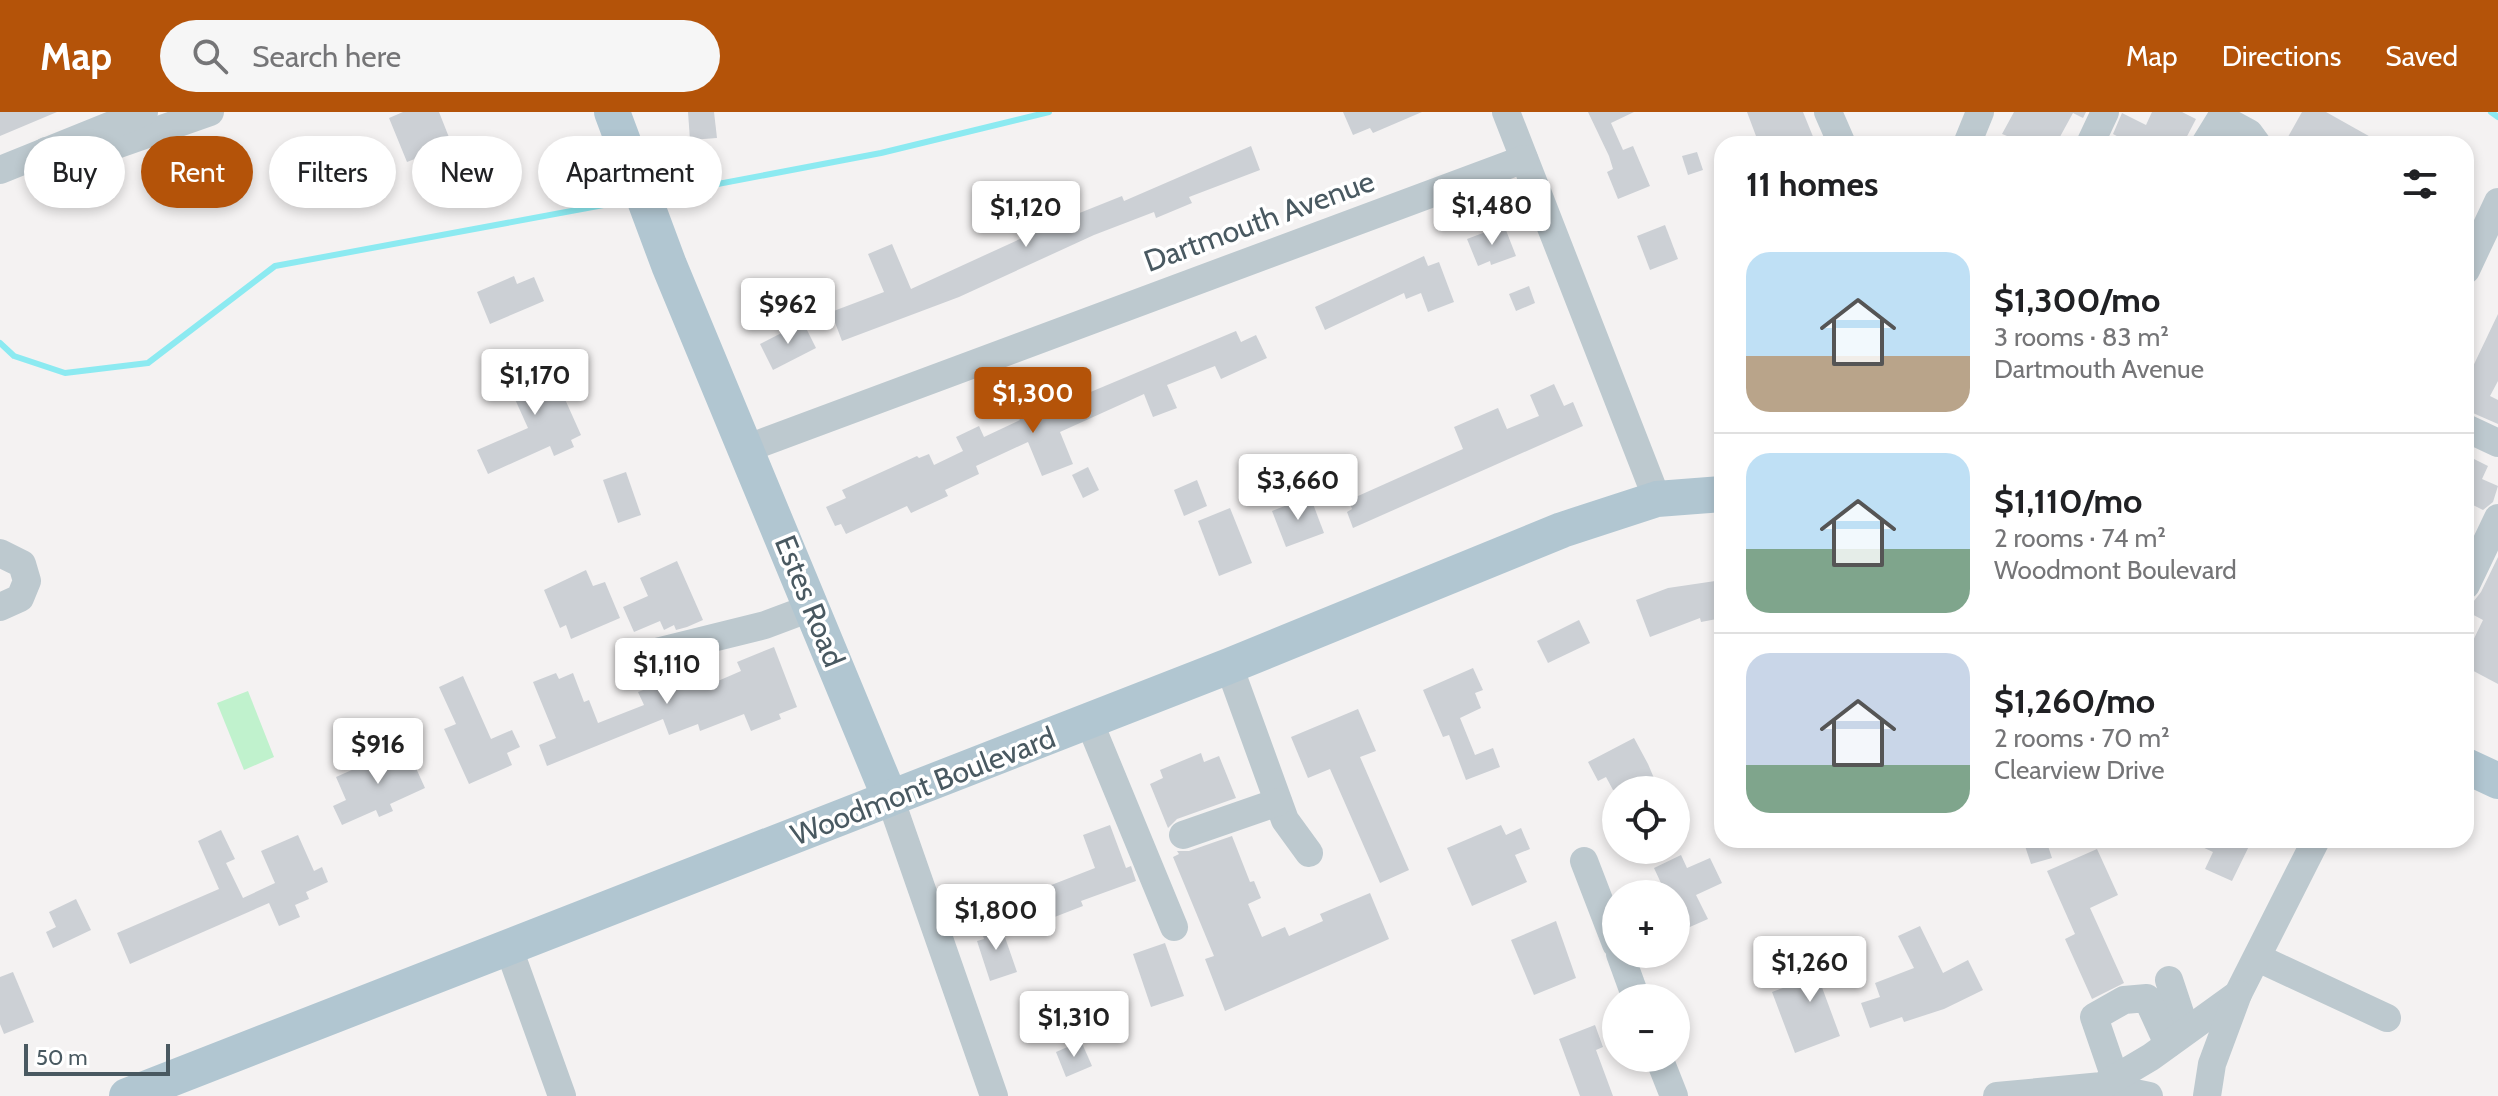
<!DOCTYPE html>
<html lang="en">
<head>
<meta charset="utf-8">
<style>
  body { margin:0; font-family:Cabin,sans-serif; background:#f6f6f6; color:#202124; height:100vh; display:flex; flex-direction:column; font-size:30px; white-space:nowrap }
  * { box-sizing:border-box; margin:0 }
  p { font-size:26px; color:#757577 }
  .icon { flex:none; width:44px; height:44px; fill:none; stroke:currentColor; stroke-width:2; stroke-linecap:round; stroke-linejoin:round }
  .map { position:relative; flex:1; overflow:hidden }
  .drawer { position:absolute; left:1714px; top:24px; width:760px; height:712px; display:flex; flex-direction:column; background:#fff; border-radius:24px; box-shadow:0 4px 12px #0003 }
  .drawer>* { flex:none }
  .banner { position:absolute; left:24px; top:24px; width:760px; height:72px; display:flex; gap:16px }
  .fabs { position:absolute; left:1602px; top:664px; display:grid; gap:16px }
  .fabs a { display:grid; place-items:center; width:88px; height:88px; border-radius:50%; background:#fff; box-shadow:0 4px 12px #0003; font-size:40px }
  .scale { position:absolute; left:24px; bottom:20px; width:146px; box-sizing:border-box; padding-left:8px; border:4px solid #495961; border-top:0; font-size:22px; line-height:28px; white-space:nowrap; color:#495961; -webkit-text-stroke:6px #fff; paint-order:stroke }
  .price { position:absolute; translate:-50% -68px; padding:0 18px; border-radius:8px; background:#fff; color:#222; font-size:26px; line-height:52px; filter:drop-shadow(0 2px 4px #0008) }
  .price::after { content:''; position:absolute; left:50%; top:48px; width:24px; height:18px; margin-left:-12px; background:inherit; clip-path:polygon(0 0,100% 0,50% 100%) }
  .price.active { background:#b45309; color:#fff }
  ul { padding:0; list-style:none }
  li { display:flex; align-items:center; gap:24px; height:200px; padding:0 32px }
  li+li { border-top:2px solid #e0e0e0 }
  li span { display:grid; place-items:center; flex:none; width:224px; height:160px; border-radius:24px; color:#555 }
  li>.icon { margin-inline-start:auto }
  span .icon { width:96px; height:96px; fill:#fffc; stroke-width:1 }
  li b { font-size:34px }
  h2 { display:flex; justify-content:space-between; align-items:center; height:96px; padding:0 32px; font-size:34px }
  .tag { padding:0 28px; border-radius:36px; background:#fff; box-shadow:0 4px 12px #0003; font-size:28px; line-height:72px }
  .tag.active { background:#b45309; color:#fff }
  header { display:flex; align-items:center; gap:48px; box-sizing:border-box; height:112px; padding:0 40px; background:#b45309; color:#fff }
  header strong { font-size:38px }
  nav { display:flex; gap:44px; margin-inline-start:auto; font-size:28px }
  .search { width:560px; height:72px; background:#f6f6f6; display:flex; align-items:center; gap:20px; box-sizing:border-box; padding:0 28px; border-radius:44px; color:#757577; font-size:30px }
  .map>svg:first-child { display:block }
</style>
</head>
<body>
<header>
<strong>Map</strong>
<div class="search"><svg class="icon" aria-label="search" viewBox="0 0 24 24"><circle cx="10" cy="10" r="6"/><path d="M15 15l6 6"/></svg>Search here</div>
<nav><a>Map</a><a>Directions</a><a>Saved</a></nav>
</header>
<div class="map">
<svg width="2498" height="984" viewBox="0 0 2498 984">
  <rect width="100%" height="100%" fill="#f4f2f2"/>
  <path fill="#c0f2cd" d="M248,579L274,645L244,658L217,591Z"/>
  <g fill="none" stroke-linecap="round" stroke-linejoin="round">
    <g stroke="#8ceaf1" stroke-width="6">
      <path d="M2491,0L2498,5"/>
      <path d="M660,83L881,41L1049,0"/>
      <path d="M0,231L14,244L65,261L148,251L275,154L625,89"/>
    </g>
  </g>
  <g fill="#ccd0d5">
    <path d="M0,0H57L0,24Z"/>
    <path d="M403,0H439L456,43L439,50L435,39L407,50L389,6Z"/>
    <path d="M688,0H714L717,26L690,28Z"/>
    <path d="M1343,0H1422L1373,21L1370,16L1353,23Z"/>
    <path d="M1588,0H1634L1611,11L1623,38L1633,34L1650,74L1618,87L1607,60L1613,57L1609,44Z"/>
    <path d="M1747,0H1803L1816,32H1759Z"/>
    <path d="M2014,0H2086L2083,6L2073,1L2056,32H2003L2007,24L2002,22Z"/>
    <path d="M2152,0H2182L2196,7L2183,32H2132L2113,22L2122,1L2146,13Z"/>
    <path d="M2302,0H2326L2383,32H2284Z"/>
    <path d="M1251,34L1260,58L1189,85L1192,91L1156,106L1154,100L1094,123L959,185L842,229L831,200L884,180L868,142L892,132L911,177L1057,110L1122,84L1124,89Z"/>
    <path d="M1697,40L1703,58L1688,63L1682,44Z"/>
    <path d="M1504,113L1516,144L1491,153L1490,149L1478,154L1467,127Z"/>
    <path d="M1665,113L1678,147L1650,158L1637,124Z"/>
    <path d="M1424,144L1428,154L1439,150L1454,190L1428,200L1421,181L1406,187L1404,181L1325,218L1315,195Z"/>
    <path d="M514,164L517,172L534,165L544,189L490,212L477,180Z"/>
    <path d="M1529,174L1535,191L1516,199L1509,182Z"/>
    <path d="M2498,202V269L2490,284L2498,288V312L2466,298V269Z"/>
    <path d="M803,210L816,236L773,258L760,232Z"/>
    <path d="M1236,219L1241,230L1256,223L1267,246L1221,267L1215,254L1167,273L1177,296L1153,305L1144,282L1060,320L1073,352L1042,364L1028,330L976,354L979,362L945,378L948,384L911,401L907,394L846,422L841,412L835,414L826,395L846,386L842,378L917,344L919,346L929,342L934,353L963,339L956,325L979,314L984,325L1020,308L1018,305L1048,292L1050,297Z"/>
    <path d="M543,238L581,323L571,328L574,335L554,344L550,334L488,362L477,338L528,316L514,285L523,281L510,253Z"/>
    <path d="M1554,272L1564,294L1573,290L1583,314L1353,416L1347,400L1352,397L1349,388L1463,337L1454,315L1498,296L1507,317L1539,304L1530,283Z"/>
    <path d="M2466,343L2488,354L2482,367L2498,374L2493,390L2483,398L2471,392L2466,403Z"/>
    <path d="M1088,355L1099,378L1083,386L1072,363Z"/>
    <path d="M626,360L641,403L618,411L603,368Z"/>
    <path d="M1197,368L1207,394L1184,404L1174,378Z"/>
    <path d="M1310,384L1324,421L1286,435L1272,399Z"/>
    <path d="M1230,396L1252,451L1219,464L1198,409Z"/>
    <path d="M2498,445V572L2466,555V543L2483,508L2466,499L2481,480Z"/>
    <path d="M677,449L703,508L687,515L676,518L674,513L664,518L660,509L634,520L623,495L648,484L640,466Z"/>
    <path d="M586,458L593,474L605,470L620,506L571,527L566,513L560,516L544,478Z"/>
    <path d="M1722,468V506L1701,510L1700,506L1650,525L1636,488L1668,476Z"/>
    <path d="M1579,508L1590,531L1548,551L1537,529Z"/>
    <path d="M774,535L797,595L779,602L781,607L751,619L744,602L700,619L698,612L669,623L663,607L547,654L539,633L556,626L533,570L556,561L559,567L573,561L584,590L589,588L598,611L644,593L638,580L666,569L664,563L678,557L684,572L708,563L711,572L741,559L737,550Z"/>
    <path d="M1473,556L1483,578L1475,581L1481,596L1460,606L1475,643L1493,636L1500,655L1466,668L1449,623L1443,625L1423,578Z"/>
    <path d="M463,564L491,627L512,618L520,635L507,641L512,653L469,672L444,617L456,612L439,575Z"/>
    <path d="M1358,597L1376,639L1360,645L1409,758L1380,771L1330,657L1308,666L1291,625Z"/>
    <path d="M1634,626L1648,652L1659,678H1613L1606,665L1598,669L1588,650Z"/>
    <path d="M406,634L425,676L390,692L393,699L379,705L376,698L342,713L333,694L346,688L336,665Z"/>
    <path d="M1201,641L1204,650L1219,644L1236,686L1177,707L1168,716L1150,672L1163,666L1160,658Z"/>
    <path d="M1110,713L1126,756L1131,754L1136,769L1081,789L1083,794L1052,806L1041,777L1095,756L1083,723Z"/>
    <path d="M1501,713L1506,723L1521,716L1530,737L1515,743L1527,770L1472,794L1447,736Z"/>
    <path d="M221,718L235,747L226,751L243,786L275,771L261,739L298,723L314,759L322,755L328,770L306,780L309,787L295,793L300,805L279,814L269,791L130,852L117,821L219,777L198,729Z"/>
    <path d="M1232,724L1250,770L1254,769L1261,786L1248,792L1262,825L1285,815L1289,824L1323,809L1320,802L1370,781L1389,827L1225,899L1205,847L1214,844L1173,745L1179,742L1177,739H1189Z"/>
    <path d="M2046,728L2052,746L2031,752L2025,734Z"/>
    <path d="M2187,728H2252L2232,769L2205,757L2213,740Z"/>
    <path d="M2097,737L2118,783L2090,796L2124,871L2092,887L2065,827L2075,822L2047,759Z"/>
    <path d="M1681,743L1687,756L1710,746L1722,771L1696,783L1708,807L1683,818L1676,803V782H1666L1654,756Z"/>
    <path d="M76,787L91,818L53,836L46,820L56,815L49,800Z"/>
    <path d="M999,808L1017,860L990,869L977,829L984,827L980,814Z"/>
    <path d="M1556,809L1576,866L1534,883L1511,828Z"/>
    <path d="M1920,814L1943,861L1968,848L1983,878L1944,897L1904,910L1902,905L1870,916L1861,891L1880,885L1875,871L1914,856L1898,824Z"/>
    <path d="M1165,831L1184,884L1151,895L1133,842Z"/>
    <path d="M1847,840L1853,857L1820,870L1840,924L1795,941L1772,880L1794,872L1790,862Z"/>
    <path d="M13,860L34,910L4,922L0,912V865Z"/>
    <path d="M1595,913L1603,935L1596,938L1613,984H1580L1559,927Z"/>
    <path d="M1081,929L1092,954L1066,965L1056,940Z"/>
  </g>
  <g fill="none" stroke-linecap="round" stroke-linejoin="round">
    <g stroke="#bdc9cf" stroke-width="28">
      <path d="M1506,0L1657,387"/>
      <path d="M1828,0L1842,32"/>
      <path d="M1967,32L1980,0"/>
      <path d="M2090,32L2105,0"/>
      <path d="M2205,32L2221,6L2249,21L2257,32"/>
      <path d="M46,39L76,47L210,0"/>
      <path d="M0,58L144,0"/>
      <path d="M2466,158L2498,90"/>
      <path d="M2466,316L2498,331"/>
      <path d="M748,336L1524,47"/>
      <path d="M0,441L22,452L27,469L20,486L0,495"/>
      <path d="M2466,473L2498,406"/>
      <path d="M652,541L765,513L813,495"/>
      <path d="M1229,554L1285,708L1309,741"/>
      <path d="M1089,609L1174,815"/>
      <path d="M890,686L994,984"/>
      <path d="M1183,723L1278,690"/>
      <path d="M1584,749L1616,832"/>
      <path d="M508,834L562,984"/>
      <path d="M1620,842L1636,886"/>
      <path d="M2258,846L2387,906"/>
      <path d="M2169,868L2186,919"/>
      <path d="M1659,946L1674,984"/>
      <path d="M2115,966L2094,905L2124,888L2147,886L2168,932"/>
      <path d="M2102,974L2149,984"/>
      <path d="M1997,984L2102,974L2151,945L2238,882L2316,728"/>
      <path d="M2207,984L2212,952L2238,882"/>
    </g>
    <g stroke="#b1c6d1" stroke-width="36">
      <path d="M612,0L669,153L890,686"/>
      <path d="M2466,654L2498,669"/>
      <path d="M127,984L1229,554L1562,418L1657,387L1722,382"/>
    </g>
  </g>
  <g text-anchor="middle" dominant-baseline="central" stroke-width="7" stroke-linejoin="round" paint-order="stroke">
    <g font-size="30" fill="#495961" stroke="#fff">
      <text transform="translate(1259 109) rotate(-20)">Dartmouth Avenue</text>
      <text transform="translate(810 489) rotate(68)">Estes Road</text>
      <text transform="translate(923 674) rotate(-21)">Woodmont Boulevard</text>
    </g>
  </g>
</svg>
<div class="fabs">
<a><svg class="icon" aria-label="locate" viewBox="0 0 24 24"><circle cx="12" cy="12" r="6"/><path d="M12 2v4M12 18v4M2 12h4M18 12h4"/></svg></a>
<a>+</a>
<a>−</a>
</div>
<div class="scale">50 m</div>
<b class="price" style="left:1492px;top:135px">$1,480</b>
<b class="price" style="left:1026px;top:137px">$1,120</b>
<b class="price" style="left:788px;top:234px">$962</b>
<b class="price" style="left:535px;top:305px">$1,170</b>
<b class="price active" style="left:1033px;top:323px">$1,300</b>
<b class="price" style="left:1298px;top:410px">$3,660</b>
<b class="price" style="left:667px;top:594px">$1,110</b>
<b class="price" style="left:378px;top:674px">$916</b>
<b class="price" style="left:996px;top:840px">$1,800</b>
<b class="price" style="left:1810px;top:892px">$1,260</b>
<b class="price" style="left:1074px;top:947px">$1,310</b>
<div class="banner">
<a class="tag">Buy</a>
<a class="tag active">Rent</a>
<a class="tag">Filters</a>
<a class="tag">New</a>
<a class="tag">Apartment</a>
</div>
<section class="drawer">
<h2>11 homes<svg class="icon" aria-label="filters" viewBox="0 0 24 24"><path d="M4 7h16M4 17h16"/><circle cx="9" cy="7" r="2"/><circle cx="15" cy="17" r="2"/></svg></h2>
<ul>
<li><span style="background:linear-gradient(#bfe0f5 65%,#b9a48a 0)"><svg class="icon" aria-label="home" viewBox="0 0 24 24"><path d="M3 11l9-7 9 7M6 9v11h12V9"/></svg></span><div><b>$1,300/mo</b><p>3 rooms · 83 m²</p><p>Dartmouth Avenue</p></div></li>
<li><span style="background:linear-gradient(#bfe0f5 60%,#7fa58c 0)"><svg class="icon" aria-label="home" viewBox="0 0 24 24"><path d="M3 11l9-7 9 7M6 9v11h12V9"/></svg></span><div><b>$1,110/mo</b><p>2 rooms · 74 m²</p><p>Woodmont Boulevard</p></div></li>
<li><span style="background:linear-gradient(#c9d6e8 70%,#7fa58c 0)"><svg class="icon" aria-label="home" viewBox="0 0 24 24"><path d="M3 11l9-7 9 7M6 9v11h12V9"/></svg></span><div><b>$1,260/mo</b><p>2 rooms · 70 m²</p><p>Clearview Drive</p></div></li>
</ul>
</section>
</div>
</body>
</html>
